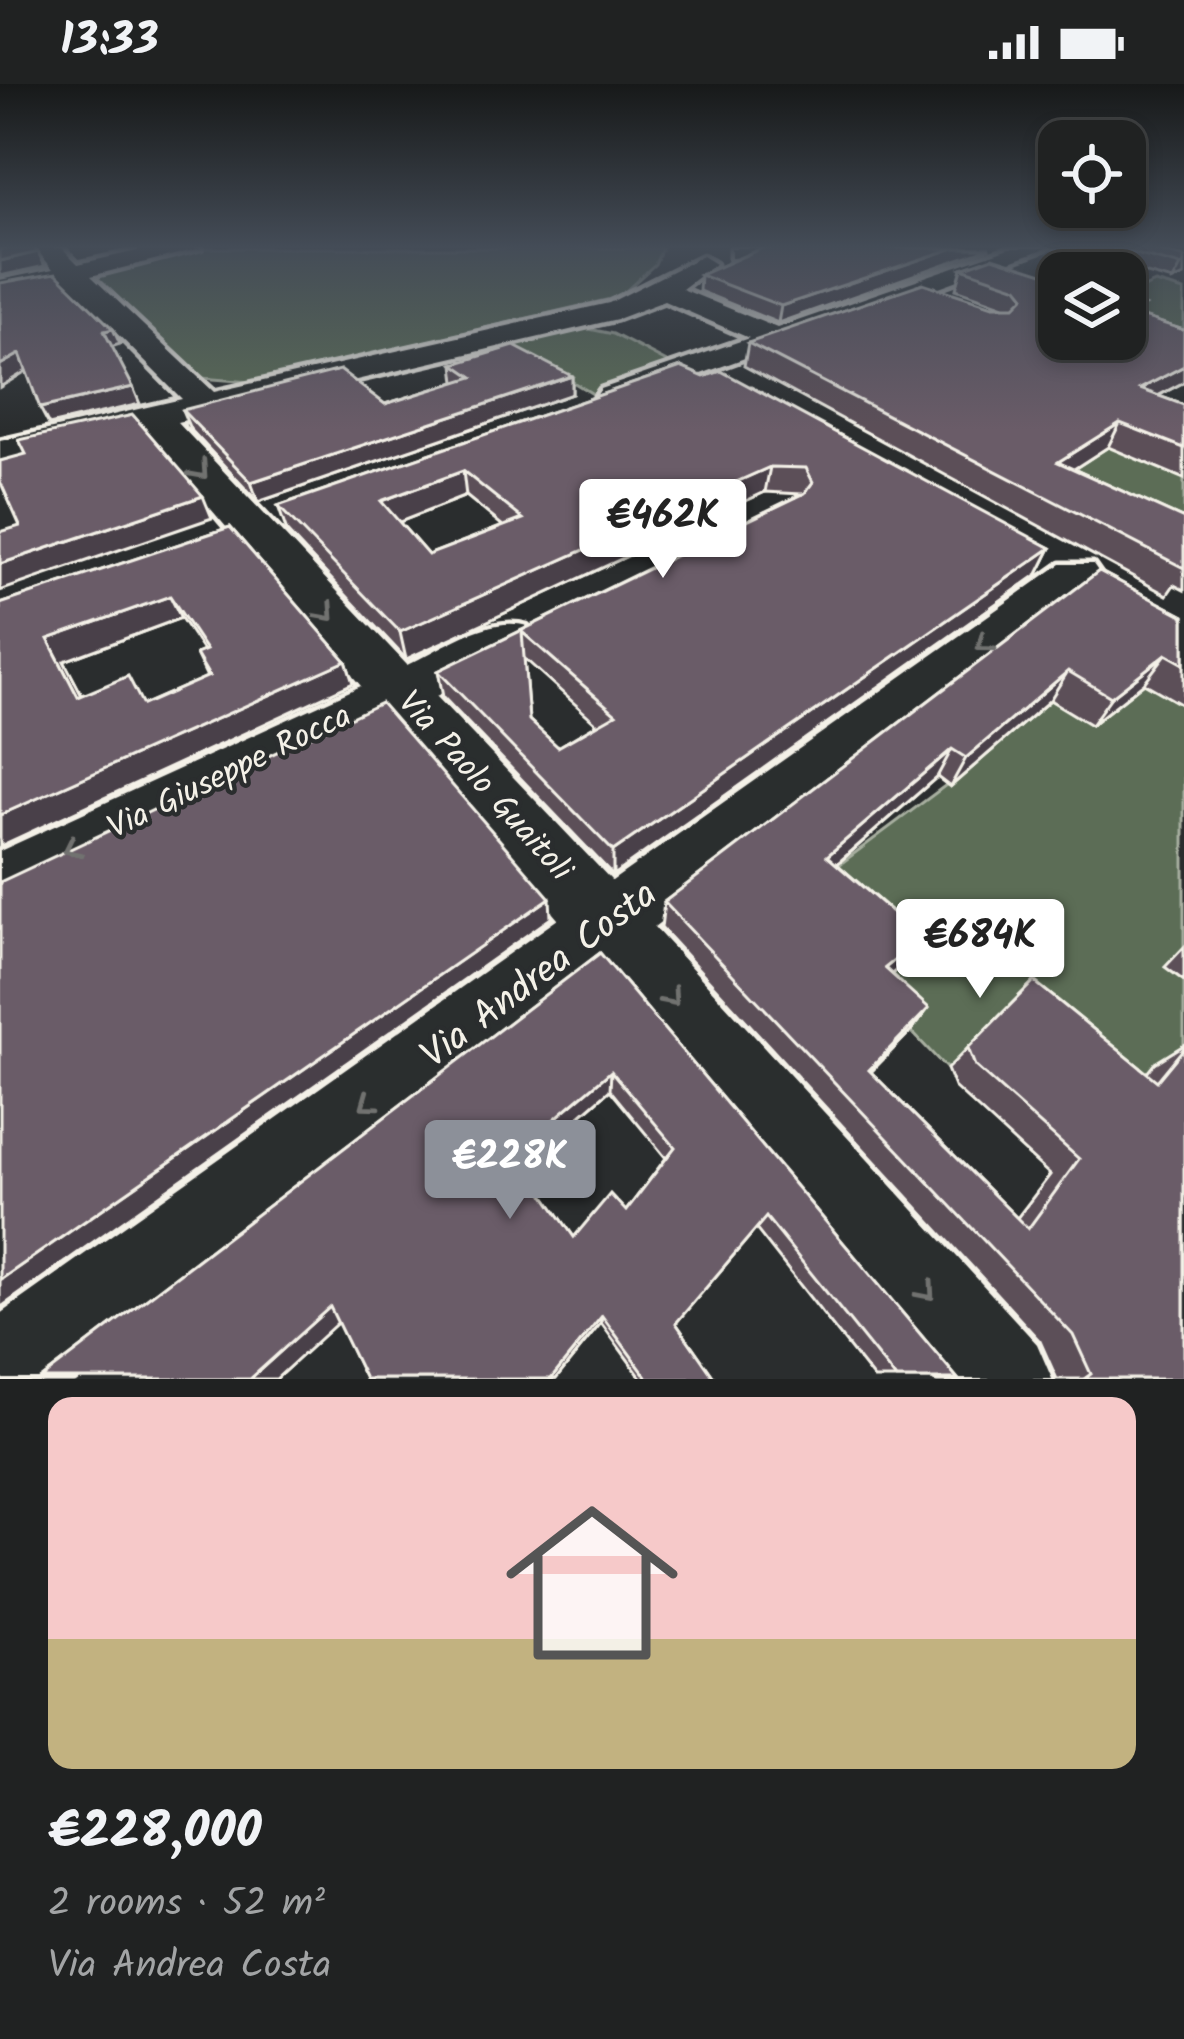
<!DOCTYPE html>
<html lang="en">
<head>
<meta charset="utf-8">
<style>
  body { margin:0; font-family:Kalam,sans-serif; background:#2d2f2f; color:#f1f3f6; height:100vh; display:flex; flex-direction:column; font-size:45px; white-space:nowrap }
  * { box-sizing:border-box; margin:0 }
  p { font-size:39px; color:#a2a4a5 }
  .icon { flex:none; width:66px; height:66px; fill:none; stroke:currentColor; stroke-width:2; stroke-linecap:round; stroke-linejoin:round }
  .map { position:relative; height:1295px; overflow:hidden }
  .side { display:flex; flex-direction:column; background:#202222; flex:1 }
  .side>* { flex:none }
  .controls { position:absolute; left:1038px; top:36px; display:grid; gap:24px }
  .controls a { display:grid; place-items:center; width:108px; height:108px; border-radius:24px; background:#202222; box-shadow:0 6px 18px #0003,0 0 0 3px #3d3f40; font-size:60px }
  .price { position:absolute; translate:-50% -102px; padding:0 27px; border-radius:12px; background:#fff; color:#222; font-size:39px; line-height:78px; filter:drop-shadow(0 3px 6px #0008) }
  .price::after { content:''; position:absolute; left:50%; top:72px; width:36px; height:27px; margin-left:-18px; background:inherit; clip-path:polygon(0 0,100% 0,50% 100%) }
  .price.selected { background:#8c9099; color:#fff }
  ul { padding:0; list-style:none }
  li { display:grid; align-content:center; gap:24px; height:636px; padding:0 48px }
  li span { display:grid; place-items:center; height:372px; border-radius:24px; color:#555 }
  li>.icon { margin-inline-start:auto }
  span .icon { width:216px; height:216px; fill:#fffc; stroke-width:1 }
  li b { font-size:51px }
  .status { display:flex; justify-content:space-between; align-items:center; height:84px; padding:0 60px; background:#202222; direction:ltr }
  .status svg { height:33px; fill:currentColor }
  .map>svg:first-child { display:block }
</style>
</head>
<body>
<div class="status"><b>13:33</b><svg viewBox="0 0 49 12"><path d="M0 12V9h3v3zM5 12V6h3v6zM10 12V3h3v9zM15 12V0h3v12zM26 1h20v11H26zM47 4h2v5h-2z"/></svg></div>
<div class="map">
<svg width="1184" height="1295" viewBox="0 0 1184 1295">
  <rect width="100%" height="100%" fill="#2a2d2e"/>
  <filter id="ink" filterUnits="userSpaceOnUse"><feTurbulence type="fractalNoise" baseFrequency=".00833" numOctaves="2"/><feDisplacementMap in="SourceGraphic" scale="24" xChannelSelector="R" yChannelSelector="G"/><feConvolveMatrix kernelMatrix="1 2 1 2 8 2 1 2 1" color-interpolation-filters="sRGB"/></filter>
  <g filter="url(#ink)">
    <g fill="#5b6d57" stroke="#a8afa0" stroke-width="3">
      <path d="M205,164H662L655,180L619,213L251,298L201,294L92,194L112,183Z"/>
      <path d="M1155,199L1184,207V254L1125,235V212Z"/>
      <path d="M575,242L613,250L680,285L598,313L503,256Z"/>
      <path d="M1094,344L1184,381V447L1014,387Z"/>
      <path d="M1144,599L1184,622V998L1122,1020L1016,925L947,985L911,947L816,798L993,666L989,626L1028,603L1091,641Z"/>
    </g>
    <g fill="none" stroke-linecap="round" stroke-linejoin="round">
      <defs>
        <g id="minor">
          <path d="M35,164H62L78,180L151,164H201L91,192L214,308L609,219L702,172L715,180L682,205L777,244L1009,164H1046L613,322L596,312L601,305L749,254L664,217L617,235L177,338L407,581C442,565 488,531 527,542L534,554L527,566L436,612L612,797L1061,480H1093L1100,490L1093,500L654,843L1037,1260L1052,1295H937L600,885L74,1295H0V1230L558,835L389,635L0,828V767L361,602L144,346L0,379V357L182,315L66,198L0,212V196L53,185Z"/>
          <path d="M731,164H780L768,171L731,174Z"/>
        </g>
      </defs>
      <use href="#minor" stroke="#f4f1e8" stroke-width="9"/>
      <use href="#minor" fill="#2a2d2e" fill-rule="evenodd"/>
    </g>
    <g fill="#5b4f59" stroke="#f4f1e8" stroke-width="3" fill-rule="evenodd">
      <path d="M762,164H990L778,239L699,207L700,191Z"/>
      <path d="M1049,164H1184V166L1149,165L1184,173V192L1173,197Z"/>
      <path d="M962,184L1139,232L1184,246V298L1158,312L1184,321V395L1108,363L1074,385L1182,434L1184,433V506L1174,501L1167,511L744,282L748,259L993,222H1004L956,205Z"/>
      <path d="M454,280L572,292V310L258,418L190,345L182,326L385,320L456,298Z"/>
      <path d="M681,283L1051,464L1038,490L613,791L443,613L438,587L801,410L765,408L406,575L287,448L278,422ZM466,412L503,442L428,471L399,438ZM524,574L597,640L558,663L529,636Z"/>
      <path d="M230,443L346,577L353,599L0,762V520ZM181,534L203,567L196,570L207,593L145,620L82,611L64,577Z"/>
      <path d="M1099,487L1184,532V622L1144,599L1091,641L1050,616L950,703L937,693L837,780L922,854L905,879L891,890L911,947L871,988L1017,1134L1050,1091L954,1003L947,985L1034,897L1147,989L1155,979L1184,961V1295H1054L1056,1293L1040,1257L661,844L664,818Z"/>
      <path d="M1184,863V897L1165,883Z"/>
      <path d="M600,869L958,1295H874L756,1145L676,1239L715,1295H642L601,1239L556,1295H365L338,1238L276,1295H41ZM610,1006L666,1074L626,1127L574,1153L526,1085L545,1068L544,1063Z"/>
    </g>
    <g fill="#4a4049" stroke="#f4f1e8" stroke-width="3">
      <path d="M954,164H990L778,239L781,222Z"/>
      <path d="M38,168L45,182L0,192V177Z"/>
      <path d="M1184,180V192L1173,197L1181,182Z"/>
      <path d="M113,245L120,260L111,263L104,247Z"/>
      <path d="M20,270L28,286L0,303V281Z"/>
      <path d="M1184,282V298L1127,328L1140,305Z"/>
      <path d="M572,292V310L258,418L251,398Z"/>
      <path d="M133,303L140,320L49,341L40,324Z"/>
      <path d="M1120,339L1108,363L1046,403L1058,378Z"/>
      <path d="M770,383L765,408L406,575L400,548Z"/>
      <path d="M463,387L466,412L387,443L381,417Z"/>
      <path d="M203,412L212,434L0,507V480Z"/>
      <path d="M1051,464L1038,490L613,791V767Z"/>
      <path d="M170,512L181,534L64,577L94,635L78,613L48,555Z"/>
      <path d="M1166,570L1144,599L1091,641L1111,613Z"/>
      <path d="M346,577L353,599L0,762V731Z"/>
      <path d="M1068,587L1050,616L950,703L966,674Z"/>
      <path d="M952,665L937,693L816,798L827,772Z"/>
      <path d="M550,814L551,834L0,1224V1196Z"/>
      <path d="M922,854L905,879L870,908L885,884Z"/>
      <path d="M929,924L911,947L853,1006L869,986Z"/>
      <path d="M611,987L610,1006L544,1063L545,1068L522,1088L518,1073L539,1048Z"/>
      <path d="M330,1223L347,1230L276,1295H250Z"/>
      <path d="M602,1232L601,1239L556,1295H551Z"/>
    </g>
    <g fill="#6a5c68" stroke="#f4f1e8" stroke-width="3" fill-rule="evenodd">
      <path d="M0,164H34L38,168L0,177Z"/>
      <path d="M762,164H954L781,222L700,191Z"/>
      <path d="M1113,164H1146L1184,173V180L1181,182Z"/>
      <path d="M993,173L1059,194V255H1125V216L1144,222L1128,228L1184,246V282L1140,305L1184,321V364L1120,339L1058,378L1182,434L1184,433V484L748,259L923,199L993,222H1015L1025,212L1018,203L962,184Z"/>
      <path d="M56,189L113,245L104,247L133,303L40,324L20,270L0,281V199Z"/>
      <path d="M514,262L572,292L251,398L182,326L340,286L385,320L473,293L454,280Z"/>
      <path d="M681,283L704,293L721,287L1051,464L613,767L438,587L805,409L813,398L806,384L770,383L400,548L278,422ZM463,387L523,435L428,471L381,417ZM522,548L616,630L558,663L529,636Z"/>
      <path d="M133,331L203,412L0,480V448L20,442L0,397V377L26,370L19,356Z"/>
      <path d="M230,443L346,577L0,731V520ZM170,512L206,566L196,570L209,592L143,621L128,592L78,613L48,555Z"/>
      <path d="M1099,487L1184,532V580L1166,570L1111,613L1068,587L966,674L952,665L827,772L922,854L885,884L929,924L869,986L1028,1145L1079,1075L975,982L968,964L1034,897L1157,997L1184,964V1295H1084L1091,1290L1073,1251L664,818Z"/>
      <path d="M381,619L550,814L0,1196V798Z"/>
      <path d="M600,869L958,1295H896L766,1133L676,1239L715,1295H648L602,1232L551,1295H365L330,1223L250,1295H41ZM611,987L675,1063L626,1127L610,1110L574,1153L518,1073L542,1052L539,1048Z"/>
    </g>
    <defs><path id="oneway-chevron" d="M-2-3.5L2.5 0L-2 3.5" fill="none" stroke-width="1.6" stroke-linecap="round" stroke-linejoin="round" transform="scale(3)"/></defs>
    <g stroke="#71726f">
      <use href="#oneway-chevron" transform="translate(200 387) rotate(48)"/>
      <use href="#oneway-chevron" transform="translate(327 529) rotate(48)"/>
      <use href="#oneway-chevron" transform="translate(984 560) rotate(143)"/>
      <use href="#oneway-chevron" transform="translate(72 764) rotate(154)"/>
      <use href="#oneway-chevron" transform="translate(671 914) rotate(49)"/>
      <use href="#oneway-chevron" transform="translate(368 1019) rotate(144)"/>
      <use href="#oneway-chevron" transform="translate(927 1208) rotate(49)"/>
    </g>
  </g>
  <linearGradient id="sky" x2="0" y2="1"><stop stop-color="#171919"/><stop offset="0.47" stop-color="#444c57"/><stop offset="1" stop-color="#444c57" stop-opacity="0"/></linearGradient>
  <rect width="1184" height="346" fill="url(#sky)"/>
  <g text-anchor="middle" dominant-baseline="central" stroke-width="9" stroke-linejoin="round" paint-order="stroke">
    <g font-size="33" fill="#f4f1e8" stroke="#2a2d2e">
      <text transform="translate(230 689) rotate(-26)">Via Giuseppe Rocca</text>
      <text transform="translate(484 703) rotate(48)">Via Paolo Guaitoli</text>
    </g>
    <g font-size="39" fill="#f4f1e8" stroke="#2a2d2e">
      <text transform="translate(540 892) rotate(-37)">Via Andrea Costa</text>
    </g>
  </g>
</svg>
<div class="controls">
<a><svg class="icon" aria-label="locate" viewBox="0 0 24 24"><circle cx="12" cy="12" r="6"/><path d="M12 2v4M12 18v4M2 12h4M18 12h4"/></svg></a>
<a><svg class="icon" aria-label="layers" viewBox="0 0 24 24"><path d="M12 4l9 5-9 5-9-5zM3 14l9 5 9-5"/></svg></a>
</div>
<b class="price" style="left:663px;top:497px">€462K</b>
<b class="price" style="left:980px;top:917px">€684K</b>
<b class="price selected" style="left:510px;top:1138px">€228K</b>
</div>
<section class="side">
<ul>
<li><span style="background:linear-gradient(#f6c9c9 65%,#c2b280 0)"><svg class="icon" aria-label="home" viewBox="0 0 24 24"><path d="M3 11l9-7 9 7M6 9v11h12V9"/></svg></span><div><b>€228,000</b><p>2 rooms · 52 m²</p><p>Via Andrea Costa</p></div></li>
</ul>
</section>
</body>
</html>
